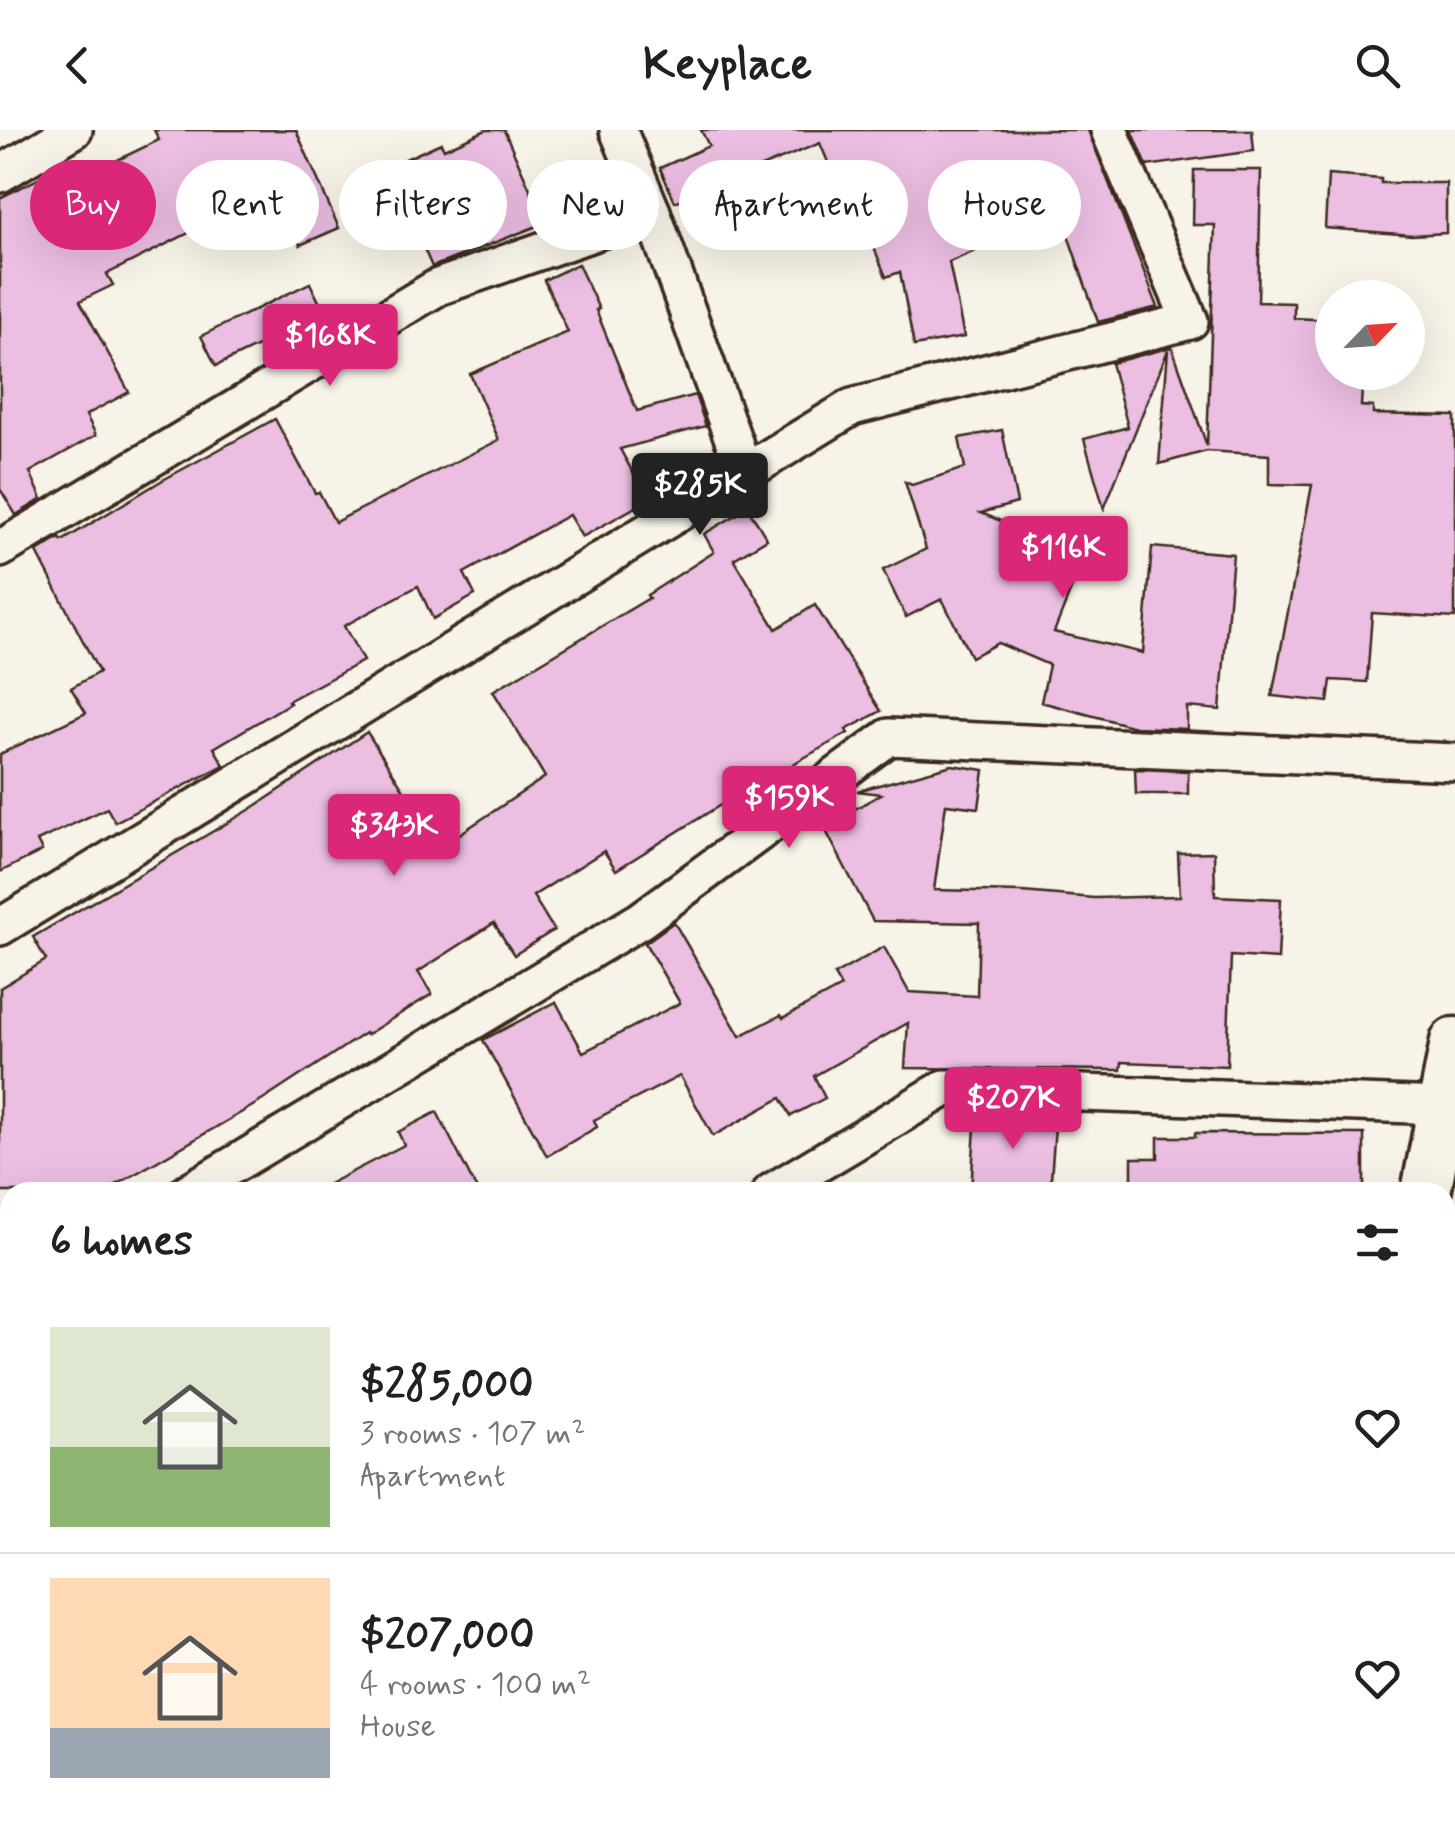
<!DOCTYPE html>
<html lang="en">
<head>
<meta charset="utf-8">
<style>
  body { margin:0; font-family:Mynerve,sans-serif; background:#f2f2f2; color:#202124; height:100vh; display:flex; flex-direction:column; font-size:38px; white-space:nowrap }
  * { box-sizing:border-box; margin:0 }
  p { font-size:32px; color:#757577 }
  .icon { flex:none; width:55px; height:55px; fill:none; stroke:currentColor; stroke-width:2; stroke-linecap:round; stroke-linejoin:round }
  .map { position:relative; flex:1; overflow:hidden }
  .side { position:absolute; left:0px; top:1052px; width:1455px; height:642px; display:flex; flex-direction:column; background:#fff; border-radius:30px 30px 0 0; box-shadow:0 10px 40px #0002 }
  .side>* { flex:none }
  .hud { position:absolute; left:30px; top:30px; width:1395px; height:90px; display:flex; gap:20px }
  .needle { width:65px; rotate:65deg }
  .fabs { position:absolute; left:1315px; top:150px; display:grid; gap:20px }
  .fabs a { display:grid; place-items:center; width:110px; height:110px; border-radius:50%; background:#fff; box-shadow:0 10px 40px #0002; font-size:50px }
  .price { position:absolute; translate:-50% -85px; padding:0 22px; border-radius:10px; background:#db2777; color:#fff; font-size:32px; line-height:65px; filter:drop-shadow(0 2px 5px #0008) }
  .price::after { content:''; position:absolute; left:50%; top:60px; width:30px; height:22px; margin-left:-15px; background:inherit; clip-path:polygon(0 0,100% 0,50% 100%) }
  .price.current { background:#222; color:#fff }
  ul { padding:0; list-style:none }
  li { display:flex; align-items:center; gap:30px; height:250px; padding:0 50px }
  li+li { border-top:2px solid #e0e0e0 }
  li span { display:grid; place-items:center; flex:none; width:280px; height:200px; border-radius:0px; color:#555 }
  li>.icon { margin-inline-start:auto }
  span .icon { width:120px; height:120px; fill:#fffc; stroke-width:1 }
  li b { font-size:42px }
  h2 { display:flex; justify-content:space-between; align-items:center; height:120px; padding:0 50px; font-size:42px }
  .tag { padding:0 35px; border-radius:45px; background:#fff; box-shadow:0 10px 40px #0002; font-size:35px; line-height:90px }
  .tag.current { background:#db2777; color:#fff }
  header { display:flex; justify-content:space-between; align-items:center; height:130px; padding:0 50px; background:#fff; font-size:45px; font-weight:800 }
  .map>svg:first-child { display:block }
</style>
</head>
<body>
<header><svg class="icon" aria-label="back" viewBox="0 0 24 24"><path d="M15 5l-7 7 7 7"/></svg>Keyplace<svg class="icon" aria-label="search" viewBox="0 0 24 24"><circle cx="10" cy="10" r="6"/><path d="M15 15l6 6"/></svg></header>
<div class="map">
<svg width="1455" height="1694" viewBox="0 0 1455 1694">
  <rect width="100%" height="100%" fill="#f7f3e8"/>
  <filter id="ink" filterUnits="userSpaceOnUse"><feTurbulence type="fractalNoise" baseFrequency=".01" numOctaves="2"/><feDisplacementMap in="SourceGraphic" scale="20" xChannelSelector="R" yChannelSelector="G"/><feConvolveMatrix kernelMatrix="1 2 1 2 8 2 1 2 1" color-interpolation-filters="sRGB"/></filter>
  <g filter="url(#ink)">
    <g fill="#ebbee2" stroke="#3b2a1e" stroke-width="2.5">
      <path d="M154,0H296L339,98L300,115L276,59L107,144L113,155L80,171L129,262L86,285L96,305L30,342L42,369L16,385L0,359V68L58,39L66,55L159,10Z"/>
      <path d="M486,0H504L545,93L432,137L388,37L441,13L444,19Z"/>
      <path d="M701,0H1088L1158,177L1098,192L1061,85L949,132L964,207L914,216L900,142L886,147L847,52L838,56L820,13L675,72L660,38L709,16Z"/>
      <path d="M1132,0H1252L1254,21L1147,36Z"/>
      <path d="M1194,40H1261L1258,172L1294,173V188L1332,190V242H1363L1361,276L1373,277V284L1455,286V488L1372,483L1367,552L1331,550L1328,572L1272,566L1312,355L1269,354V325L1207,321L1159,334L1168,220L1104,379L1084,309L1128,297L1111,233L1172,217L1207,316L1215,95H1193Z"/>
      <path d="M1328,45L1381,49V53H1446V103L1412,105L1325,98Z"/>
      <path d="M578,134L599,179L596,180L637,281L695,265L706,296L620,319L648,370L582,407L569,385L464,443L475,465L433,489L418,456L344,496L363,531L288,571L290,573L214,618L224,635L115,692L107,678L37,711L42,721L0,742V624L86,583L71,558L99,542L37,422L60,408L62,411L161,351L275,289L315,363L319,362L335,392L499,310L470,244L568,202L544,150Z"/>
      <path d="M310,153L325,184L216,236L201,206Z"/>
      <path d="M1002,300L1017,373L981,383L1085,425L1054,502L1143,523L1152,417L1233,424L1220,580L1187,577V599L1135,597L1041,572L1049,535L998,513L971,527L942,469L906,487L883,440L926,419L905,352L912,355L965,338L959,308Z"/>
      <path d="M748,378L767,409L734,429L776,499L815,475L881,581L846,600L848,603L793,634L794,637L738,672L735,666L616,740L604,721L533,766L554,800L514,825L494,793L418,842L432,864L366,905L365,903L263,970L104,1062H0V858L46,830L33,807L251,679L367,602L440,717L545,647L493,561L649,468L647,465L714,422L704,404Z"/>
      <path d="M952,635L984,640L979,678L946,674L934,760L1022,762L1094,768L1180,766L1178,723L1214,722L1215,766L1281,769L1278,829L1231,826L1227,936L1122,932L1121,940L905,938L908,893L814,946L825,968L791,986L781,968L713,1006L680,946L594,990L597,997L547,1026L483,910L556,872L583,922L680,873L645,813L674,792L740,906L781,885L783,888L841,857L834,845L884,817L909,862L977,866L979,793L873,791L824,697L881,664L857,661Z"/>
      <path d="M1135,639L1188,641V664H1136Z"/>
      <path d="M976,980L1056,983L1050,1062H971Z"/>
      <path d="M437,982L478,1062H313L404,1015L398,1002Z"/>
      <path d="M1195,1003L1364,1004V1062H1132V1028H1158V1007H1195Z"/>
    </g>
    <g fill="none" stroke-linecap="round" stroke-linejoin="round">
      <defs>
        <g id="street">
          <path d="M618,0L652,82L745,343"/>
          <path d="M0,44L74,0"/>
          <path d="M0,419L438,157L652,82"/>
          <path d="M0,797L852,277L1190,191L1109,0"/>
          <path d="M188,1062L641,790L889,607L1455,632"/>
          <path d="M771,1062L945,958L1442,976"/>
          <path d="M0,1176L10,1170"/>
          <path d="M1445,1245H1455"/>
          <path d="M0,1528L10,1522"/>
          <path d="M355,1694L370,1685"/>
        </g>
        <g id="secondary">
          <path d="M1426,1062L1455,912"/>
          <path d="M1304,1694L1306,1685"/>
        </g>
      </defs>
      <use href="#street" stroke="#3b2a1e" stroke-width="42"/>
      <use href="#secondary" stroke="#3b2a1e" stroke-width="55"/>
      <use href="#street" stroke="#f7f3e8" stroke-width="35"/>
      <use href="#secondary" stroke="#f7f3e8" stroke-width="48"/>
    </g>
  </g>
</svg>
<div class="fabs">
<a><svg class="needle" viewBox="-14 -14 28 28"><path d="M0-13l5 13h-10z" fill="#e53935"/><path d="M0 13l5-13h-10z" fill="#757577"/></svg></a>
</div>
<b class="price" style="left:330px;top:259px">$168K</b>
<b class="price current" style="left:700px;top:408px">$285K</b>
<b class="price" style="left:1063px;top:471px">$116K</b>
<b class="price" style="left:789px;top:721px">$159K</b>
<b class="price" style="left:394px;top:749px">$343K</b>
<b class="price" style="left:1013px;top:1022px">$207K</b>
<div class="hud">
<a class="tag current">Buy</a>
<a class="tag">Rent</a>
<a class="tag">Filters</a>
<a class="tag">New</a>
<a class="tag">Apartment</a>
<a class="tag">House</a>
</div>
<section class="side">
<h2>6 homes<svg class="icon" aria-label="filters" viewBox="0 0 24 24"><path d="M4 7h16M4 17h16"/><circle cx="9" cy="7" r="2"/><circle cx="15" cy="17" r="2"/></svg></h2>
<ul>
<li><span style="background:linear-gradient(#dfe7d0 60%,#8fb573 0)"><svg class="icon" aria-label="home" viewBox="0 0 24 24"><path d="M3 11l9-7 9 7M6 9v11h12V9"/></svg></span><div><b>$285,000</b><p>3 rooms · 107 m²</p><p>Apartment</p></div><svg class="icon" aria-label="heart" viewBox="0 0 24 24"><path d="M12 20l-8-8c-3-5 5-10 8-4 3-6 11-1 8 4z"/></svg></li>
<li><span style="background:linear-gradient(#ffd9b3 75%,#9aa5b1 0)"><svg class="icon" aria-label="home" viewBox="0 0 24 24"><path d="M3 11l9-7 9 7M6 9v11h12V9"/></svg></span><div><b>$207,000</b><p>4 rooms · 100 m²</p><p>House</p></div><svg class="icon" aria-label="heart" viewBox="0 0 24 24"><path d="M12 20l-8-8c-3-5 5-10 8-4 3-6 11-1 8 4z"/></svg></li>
</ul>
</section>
</div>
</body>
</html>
